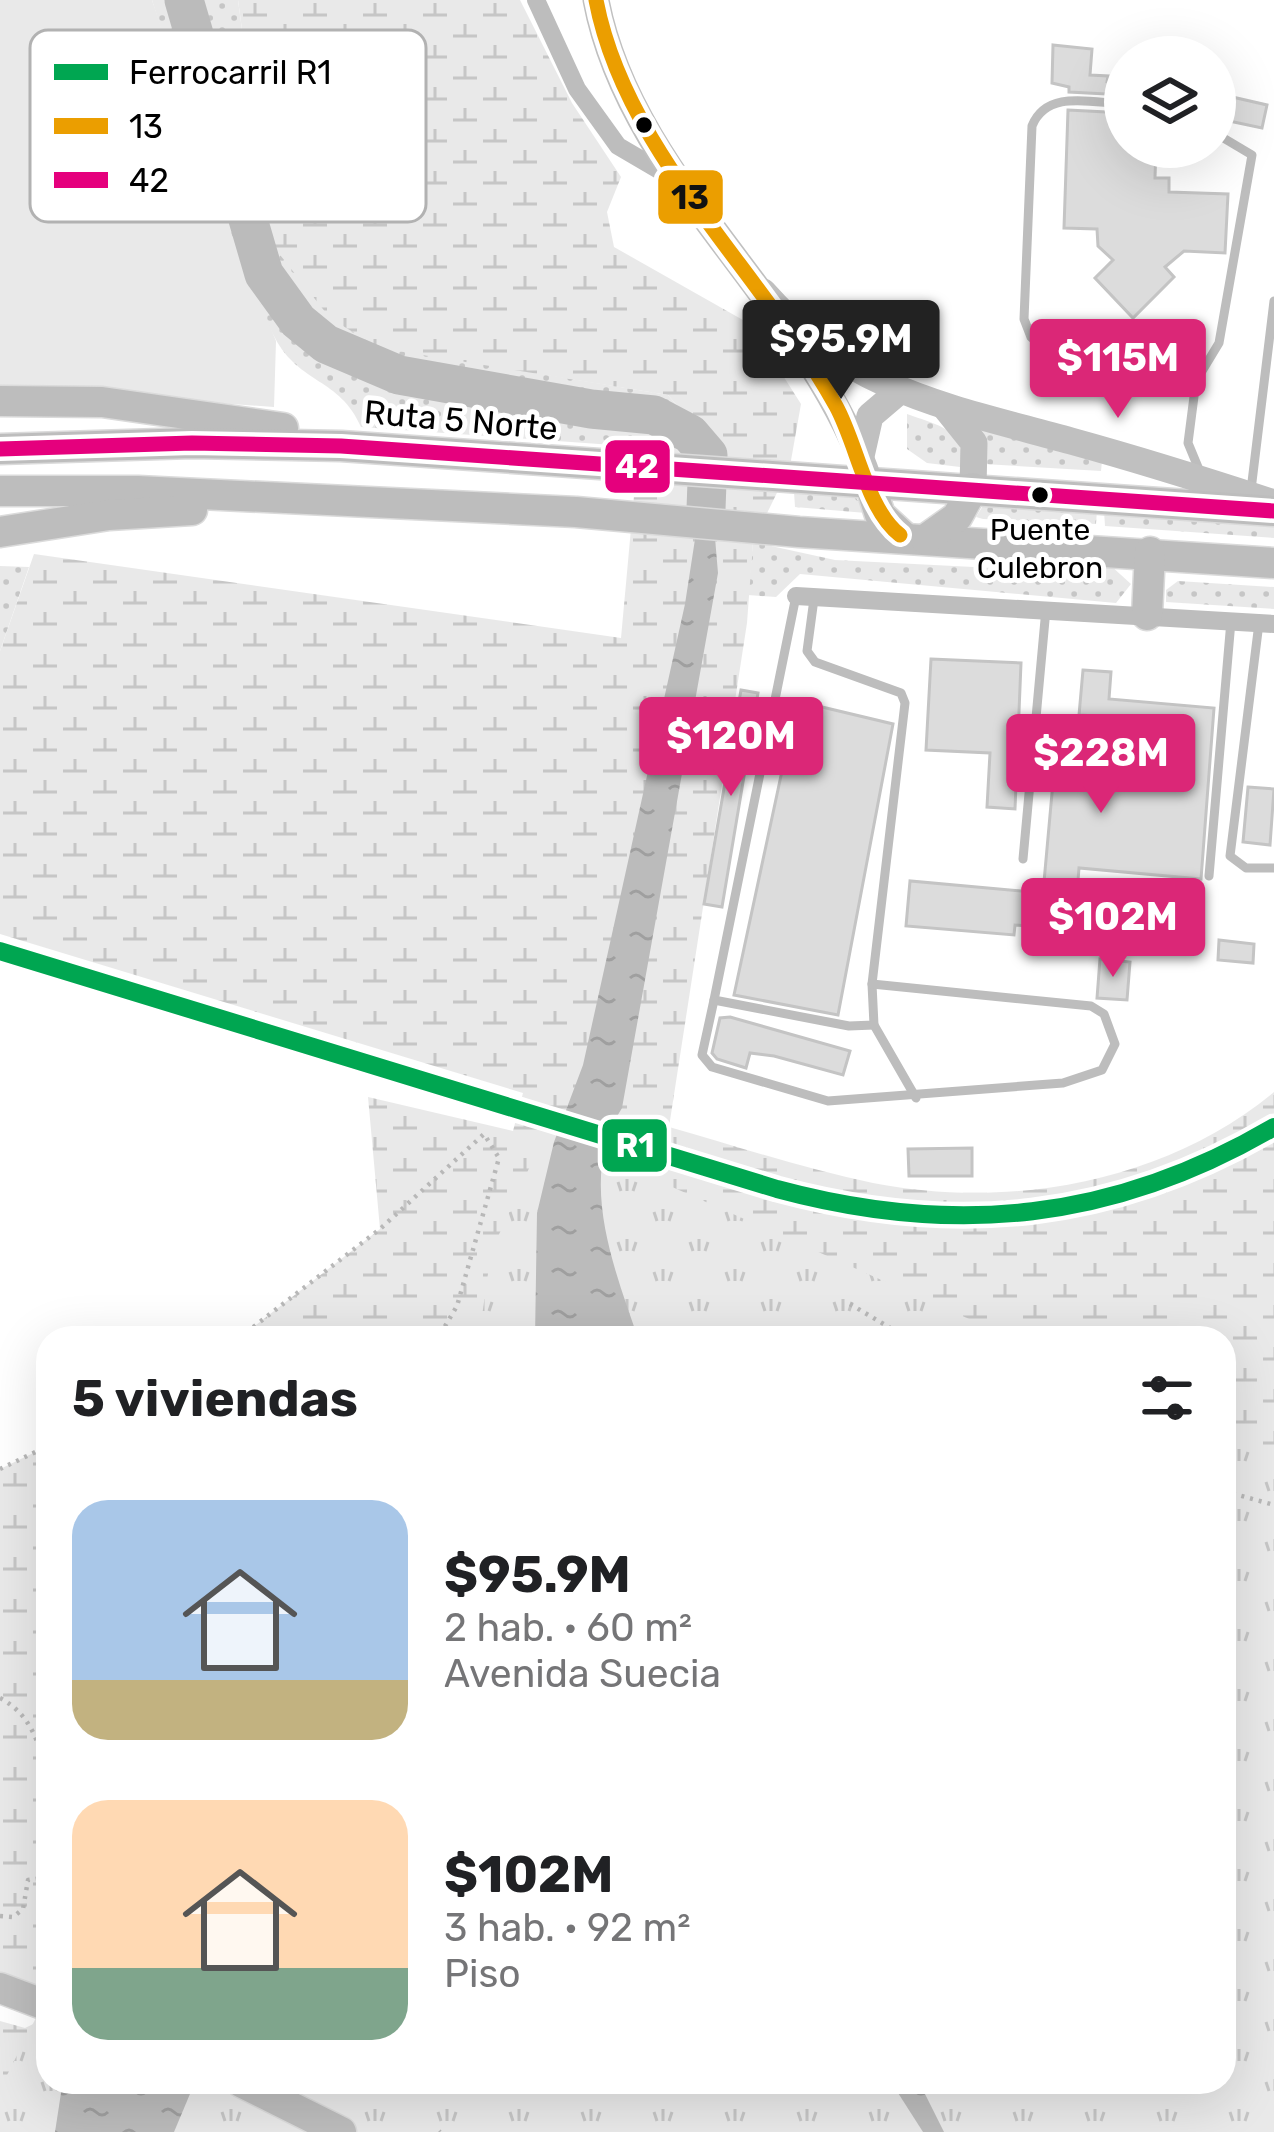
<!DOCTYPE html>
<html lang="es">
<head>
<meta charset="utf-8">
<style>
  body { margin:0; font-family:Rubik,sans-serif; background:#f2f2f2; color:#202124; height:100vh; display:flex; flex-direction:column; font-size:45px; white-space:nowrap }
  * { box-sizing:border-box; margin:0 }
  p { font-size:39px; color:#757577 }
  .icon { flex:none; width:66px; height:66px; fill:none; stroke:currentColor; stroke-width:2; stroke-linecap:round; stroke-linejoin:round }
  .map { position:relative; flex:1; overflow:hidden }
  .drawer { position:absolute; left:36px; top:1326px; width:1200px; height:768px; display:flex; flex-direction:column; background:#fff; border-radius:36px; box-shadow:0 12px 48px #0002 }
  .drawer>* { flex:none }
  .controls { position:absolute; left:1104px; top:36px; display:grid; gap:24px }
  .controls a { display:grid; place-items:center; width:132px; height:132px; border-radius:50%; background:#fff; box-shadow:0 12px 48px #0002; font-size:60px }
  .price { position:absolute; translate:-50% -102px; padding:0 27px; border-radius:12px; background:#db2777; color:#fff; font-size:39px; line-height:78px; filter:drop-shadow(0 3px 6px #0008) }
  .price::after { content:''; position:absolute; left:50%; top:72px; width:36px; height:27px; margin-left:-18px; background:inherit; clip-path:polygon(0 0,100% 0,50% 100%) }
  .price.on { background:#222; color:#fff }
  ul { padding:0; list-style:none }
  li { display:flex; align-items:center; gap:36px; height:300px; padding:0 36px }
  li span { display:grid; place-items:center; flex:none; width:336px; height:240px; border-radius:36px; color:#555 }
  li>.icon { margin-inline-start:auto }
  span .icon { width:144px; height:144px; fill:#fffc; stroke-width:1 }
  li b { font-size:51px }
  h2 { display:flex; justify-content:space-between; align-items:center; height:144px; padding:0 36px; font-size:51px }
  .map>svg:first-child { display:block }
</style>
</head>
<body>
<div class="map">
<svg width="1274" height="2132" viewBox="0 0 1274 2132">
  <defs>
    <pattern id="grass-dots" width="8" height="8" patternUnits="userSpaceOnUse" patternTransform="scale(3)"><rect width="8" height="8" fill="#e9e9e9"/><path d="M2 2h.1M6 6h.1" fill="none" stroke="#c6c6c6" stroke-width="1.8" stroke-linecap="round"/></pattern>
    <pattern id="wetland-marsh" width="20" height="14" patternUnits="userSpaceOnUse" patternTransform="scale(3)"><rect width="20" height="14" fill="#e9e9e9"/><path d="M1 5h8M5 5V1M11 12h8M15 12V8" fill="none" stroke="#c6c6c6"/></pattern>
    <pattern id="park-tufts" width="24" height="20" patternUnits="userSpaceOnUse" patternTransform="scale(3)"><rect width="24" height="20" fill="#e9e9e9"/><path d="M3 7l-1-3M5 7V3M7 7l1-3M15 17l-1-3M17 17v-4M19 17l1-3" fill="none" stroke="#c6c6c6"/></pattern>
    <pattern id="water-ripples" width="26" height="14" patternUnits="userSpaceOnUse" patternTransform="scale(3)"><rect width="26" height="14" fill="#bbb"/><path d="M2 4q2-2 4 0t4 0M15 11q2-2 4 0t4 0" fill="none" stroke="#9f9f9f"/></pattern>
  </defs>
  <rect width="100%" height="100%" fill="#fff"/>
  <g fill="url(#grass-dots)">
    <path d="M152,0H238L249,81L241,105L507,368L668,395L702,435L694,464L613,445L361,427C340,378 299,384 275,338C219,235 187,111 152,0Z"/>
    <path d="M907,414C937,425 969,430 960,467L927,463L907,449Z"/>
    <path d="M975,428L1102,461L1101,471L984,464Z"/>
    <path d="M794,492L855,496L866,513L795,507Z"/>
    <path d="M984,504L1097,510L1096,524L983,519L976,517Z"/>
    <path d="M1104,511L1274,525V538L1105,526Z"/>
    <path d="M753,542L835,560L1050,571L1110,565L1131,584L1116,603L800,574L776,597L748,595Z"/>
    <path d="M0,566L29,567L0,651Z"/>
    <path d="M1178,581L1274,587V609L1166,602V590Z"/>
  </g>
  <g fill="url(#wetland-marsh)">
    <path d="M238,0H520L572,103L621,177L607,212L614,247L750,324L801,404L790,466L753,542L747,623L669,1127C736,1146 805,1169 873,1183C1011,1210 1165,1182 1274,1092V2132L1224,2082V1338H239L380,1229L368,1097L513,1131L523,1093L0,934V651L34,554L621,638L634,496L613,445L693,463L702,435L668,395L379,348L330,318L273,246L241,104L249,81Z"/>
    <path d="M48,1446V1989L0,1972V1469Z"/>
    <path d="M48,2017V2082L0,2132V2021L25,2028Z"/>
  </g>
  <g fill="url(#park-tufts)">
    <path d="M546,1131L1012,1338H479L491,1252Z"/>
    <path d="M1224,1430L1274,1450V2132H0V2089L48,1994V2082H1224Z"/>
  </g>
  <path fill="#e9e9e9" d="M0,0H152L227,223L276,341L274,407L0,388Z"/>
  <g fill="url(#water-ripples)">
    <path d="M708,455L718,573L622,1108C577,1177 614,1268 638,1338H535L537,1213L554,1142L583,1065L685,604Z"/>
    <path d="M68,2082H195L174,2132H55L61,2093Z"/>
    <path d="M891,2082H919L944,2132H923Z"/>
  </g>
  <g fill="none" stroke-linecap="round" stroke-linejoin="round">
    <path stroke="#bbb" stroke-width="39" d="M184,0L264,274L298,321L326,344L399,375L591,409L654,415L690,434L708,455L706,509"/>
  </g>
  <g fill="#dcdcdc" stroke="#c4c4c4" stroke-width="3">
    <path d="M1053,45L1092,49L1090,75L1108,76L1107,82L1125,87V95L1069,92V87L1052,83Z"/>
    <path d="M1215,93L1267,105L1262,128L1215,118Z"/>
    <path d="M1068,110L1125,113V147H1156L1155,178H1169V192L1228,194L1225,253L1184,251L1165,267L1174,277L1133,318L1095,278L1113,260L1098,246L1097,229L1064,228Z"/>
    <path d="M931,659L1021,663L1015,809L987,807L990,753L926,750Z"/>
    <path d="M1083,670L1111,672L1109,699L1214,708L1201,879L1079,868L1074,930L1015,925L1014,935L906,926L910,881L1043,893L1055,760L1090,763L1094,716L1079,715Z"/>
    <path d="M741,690L758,693L722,907L704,904Z"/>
    <path d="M797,701L893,724L838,1015L734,995Z"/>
    <path d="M1248,787L1274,789L1270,845L1243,842Z"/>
    <path d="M1219,940L1254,944L1253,963L1218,960Z"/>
    <path d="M1100,959L1130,962L1127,1000L1097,998Z"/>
    <path d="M730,1017L850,1051L843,1075L774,1056L750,1053L746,1068L717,1059L712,1053L720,1018Z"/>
    <path d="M972,1148V1176H909L908,1149Z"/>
  </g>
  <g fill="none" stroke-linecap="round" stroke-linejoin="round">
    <defs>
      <g id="primary">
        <path d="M0,1988L48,2006"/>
        <path d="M241,2082L341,2132"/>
      </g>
      <g id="trunk">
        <path d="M0,401L102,402L283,428"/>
        <path d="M0,449L192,443L341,446L1274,511"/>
        <path d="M869,481L880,515L905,538"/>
        <path d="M0,491H138L576,512L799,532L1274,563"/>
        <path d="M0,532L109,515L192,510"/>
        <path d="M926,539L957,517L973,488"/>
        <path d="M1147,615L1150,552"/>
      </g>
    </defs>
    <use href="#primary" stroke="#dbdbdb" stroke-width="33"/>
    <use href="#trunk" stroke="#dbdbdb" stroke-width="33"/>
    <g stroke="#b8b8b8" stroke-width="4.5" stroke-dasharray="3 6" stroke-linecap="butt">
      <path d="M850,1304L907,1338"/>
      <path d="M239,1338L380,1229L484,1134L499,1158L457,1306L438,1338"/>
      <path d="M0,1469L48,1446"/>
      <path d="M1224,1491L1274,1505"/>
      <path d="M0,1698C37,1718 42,1754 48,1792"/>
      <path d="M41,1875L48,1832"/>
      <path d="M0,1916L13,1917L23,1909L28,1880L48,1877"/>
      <path d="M439,2131L440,2132"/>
    </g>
    <g stroke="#bdbdbd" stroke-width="9">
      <path d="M1125,104C1092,103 1047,89 1032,126L1024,319L1031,337L1044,348L1172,357L1196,381"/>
      <path d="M1200,472L1188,443L1196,381L1219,343L1252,155L1215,133"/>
      <path d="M1251,490L1274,301"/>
      <path d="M796,596L714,1000L849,1026L874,1025L872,984L905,703L901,693L815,662L807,651L814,599"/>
      <path d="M1259,623L1230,856L1246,868H1274"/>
      <path d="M1023,859L1046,609"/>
      <path d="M1209,876L1231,621"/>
      <path d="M714,1000L702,1055L712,1067L828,1101L1063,1083L1102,1070L1115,1044L1104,1014L1091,1006L872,984"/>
      <path d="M874,1025L916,1098"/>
    </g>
    <g stroke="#bdbdbd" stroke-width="18">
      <path d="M536,0L577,89L618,146L676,180"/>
      <path d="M796,596L1274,624"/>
    </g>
    <g stroke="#c0c0c0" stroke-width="27">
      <path d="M596,0C630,181 809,304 869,481"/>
      <path d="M763,292C851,392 949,407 1071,441C1140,460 1207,481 1274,503"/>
      <path d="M946,408L974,443L973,488"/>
      <path d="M861,456L870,416L897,393"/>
    </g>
    <use href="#primary" stroke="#bdbdbd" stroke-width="30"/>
    <use href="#trunk" stroke="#bdbdbd" stroke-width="30"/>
    <defs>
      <path id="bus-1" d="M596,0C625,153 761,270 836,406C857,444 867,510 900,535"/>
      <path id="bus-2" d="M0,449L192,443L341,446L1274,511"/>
    </defs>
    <use href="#bus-1" stroke="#fff" stroke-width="24"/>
    <use href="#bus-2" stroke="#fff" stroke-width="24"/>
    <use href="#bus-1" stroke="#eb9e00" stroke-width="15"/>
    <use href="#bus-2" stroke="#e5007d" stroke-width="15"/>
    <defs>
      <path id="rail-1" d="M0,951L777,1189C955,1237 1114,1221 1274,1127"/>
    </defs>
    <use href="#rail-1" stroke="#fff" stroke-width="27"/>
    <use href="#rail-1" stroke="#00a651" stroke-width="18"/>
  </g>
  <g fill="#000" stroke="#fff" stroke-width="4.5">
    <circle cx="644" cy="125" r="10"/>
    <circle cx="1040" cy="495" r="10"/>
  </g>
  <g text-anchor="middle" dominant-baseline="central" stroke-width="10" stroke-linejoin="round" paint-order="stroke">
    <g font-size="30" fill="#000" stroke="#fff">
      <text x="1040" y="530">Puente<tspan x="1040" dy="38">Culebron</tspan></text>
    </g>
    <g font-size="33" fill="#000" stroke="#fff">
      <text transform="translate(461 420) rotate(5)">Ruta 5 Norte</text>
    </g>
  </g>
  <rect x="30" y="30" width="396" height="192" rx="18" fill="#fff" stroke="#b2b2b2" stroke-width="3"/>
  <rect x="54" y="64" width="54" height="16" fill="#00a651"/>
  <rect x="54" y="118" width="54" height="16" fill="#eb9e00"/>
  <rect x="54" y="172" width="54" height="16" fill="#e5007d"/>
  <g font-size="33" fill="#000">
    <text x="129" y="84">Ferrocarril R1</text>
    <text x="129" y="138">13</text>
    <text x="129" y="192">42</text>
  </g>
  <g stroke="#fff" stroke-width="4.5">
    <rect x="656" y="168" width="69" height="58" rx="12" fill="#eb9e00"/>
    <rect x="603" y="438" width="69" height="57" rx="12" fill="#e5007d"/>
    <rect x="600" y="1117" width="69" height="57" rx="12" fill="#00a651"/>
  </g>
  <g font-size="33" text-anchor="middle" font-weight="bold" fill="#fff">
    <text x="637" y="478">42</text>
    <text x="635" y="1157">R1</text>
  </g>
  <g font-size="33" text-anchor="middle" font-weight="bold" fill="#111">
    <text x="690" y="209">13</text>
  </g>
</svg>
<div class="controls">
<a><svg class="icon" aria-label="layers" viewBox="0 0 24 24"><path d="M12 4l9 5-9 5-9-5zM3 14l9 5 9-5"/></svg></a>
</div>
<b class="price on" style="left:841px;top:402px">$95.9M</b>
<b class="price" style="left:1118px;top:421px">$115M</b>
<b class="price" style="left:731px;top:799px">$120M</b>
<b class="price" style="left:1101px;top:816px">$228M</b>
<b class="price" style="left:1113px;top:980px">$102M</b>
<section class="drawer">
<h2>5 viviendas<svg class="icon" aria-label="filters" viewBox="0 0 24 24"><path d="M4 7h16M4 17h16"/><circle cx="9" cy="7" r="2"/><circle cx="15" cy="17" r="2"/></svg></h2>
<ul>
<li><span style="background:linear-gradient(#a9c7e8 75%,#c2b280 0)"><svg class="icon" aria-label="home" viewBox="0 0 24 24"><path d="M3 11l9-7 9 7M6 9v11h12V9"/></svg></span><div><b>$95.9M</b><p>2 hab. · 60 m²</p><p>Avenida Suecia</p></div></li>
<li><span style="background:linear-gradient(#ffd9b3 70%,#7fa58c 0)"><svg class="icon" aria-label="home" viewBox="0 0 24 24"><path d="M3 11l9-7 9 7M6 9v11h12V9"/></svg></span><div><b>$102M</b><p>3 hab. · 92 m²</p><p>Piso</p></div></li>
</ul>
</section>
</div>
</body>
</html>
